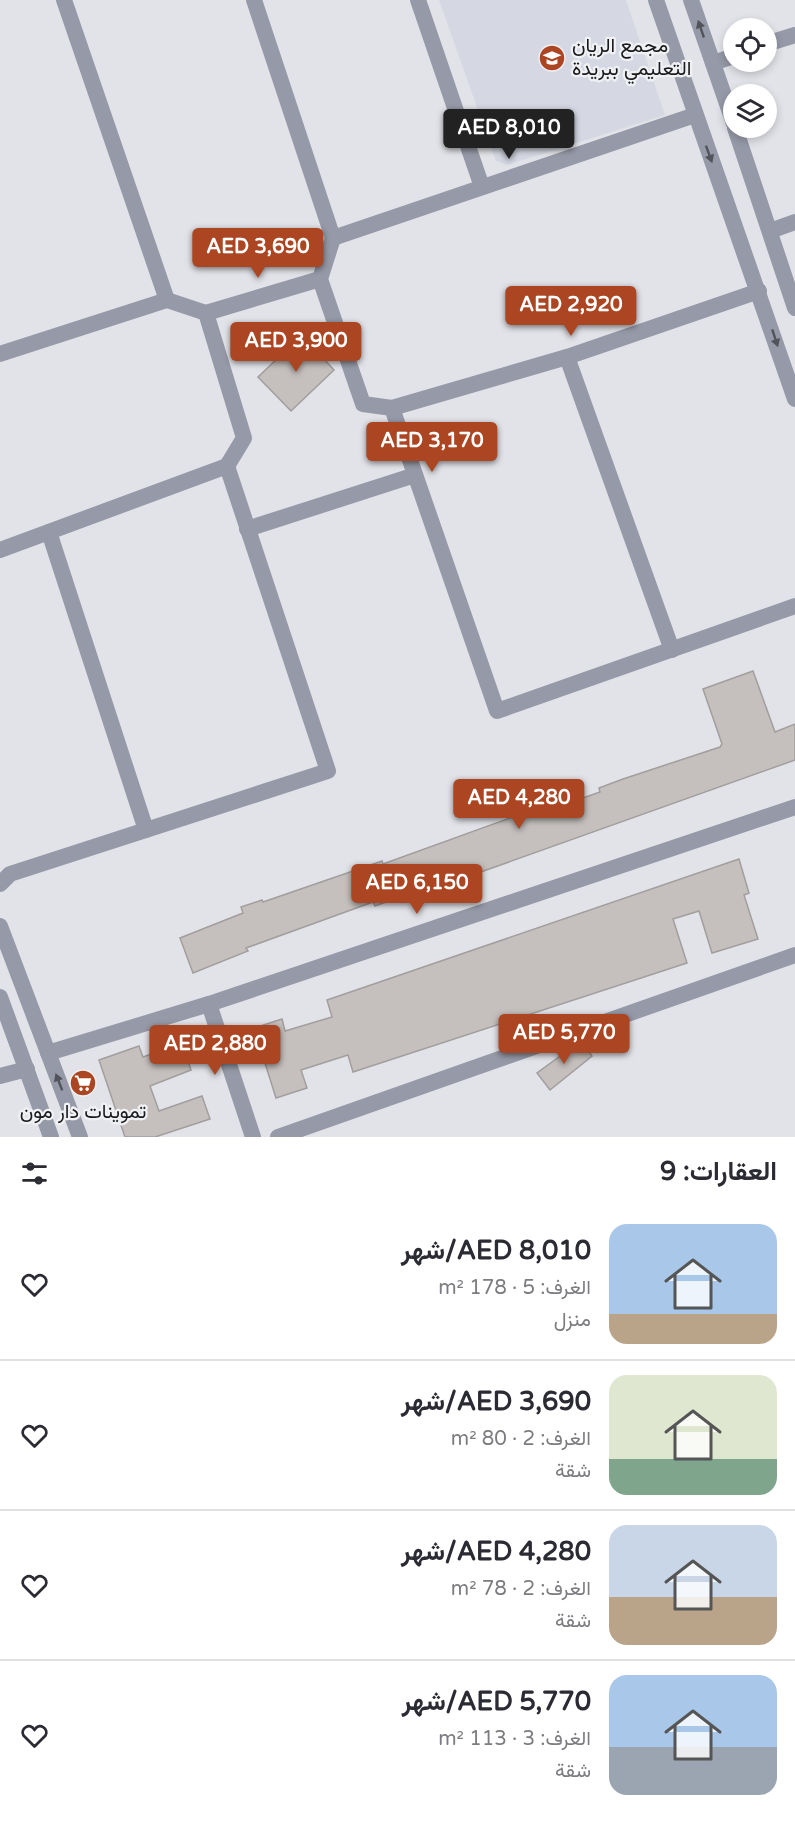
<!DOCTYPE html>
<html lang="ar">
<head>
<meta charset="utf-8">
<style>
  body { margin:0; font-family:"Varela Round",Vazirmatn,sans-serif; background:#f7f7f7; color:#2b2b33; direction:rtl; height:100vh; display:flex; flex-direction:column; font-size:22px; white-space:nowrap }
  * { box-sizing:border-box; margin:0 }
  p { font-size:20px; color:#7c7c81 }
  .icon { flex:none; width:33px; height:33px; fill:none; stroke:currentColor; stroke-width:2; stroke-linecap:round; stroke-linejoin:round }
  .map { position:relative; height:1137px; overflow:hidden; direction:ltr }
  .side { display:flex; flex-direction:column; background:#fff; flex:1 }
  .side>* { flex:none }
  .buttons { position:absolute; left:723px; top:18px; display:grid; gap:12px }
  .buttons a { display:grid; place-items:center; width:54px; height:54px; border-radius:50%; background:#fff; box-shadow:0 3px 9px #0003; font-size:30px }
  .price { position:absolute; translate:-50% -51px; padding:0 14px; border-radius:6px; background:#ac4522; color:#fff; font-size:20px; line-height:39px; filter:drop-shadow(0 2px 3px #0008) }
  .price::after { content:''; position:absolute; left:50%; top:36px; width:18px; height:14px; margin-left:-9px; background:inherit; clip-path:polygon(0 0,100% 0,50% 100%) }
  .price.active { background:#222; color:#fff }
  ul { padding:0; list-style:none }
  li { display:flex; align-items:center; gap:18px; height:150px; padding:0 18px }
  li+li { border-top:2px solid #e1e1e2 }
  li span { display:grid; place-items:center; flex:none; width:168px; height:120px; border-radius:18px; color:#555 }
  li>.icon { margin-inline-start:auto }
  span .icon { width:72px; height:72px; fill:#fffc; stroke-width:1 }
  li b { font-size:26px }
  h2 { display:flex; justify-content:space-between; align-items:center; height:72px; padding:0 18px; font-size:26px }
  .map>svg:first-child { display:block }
</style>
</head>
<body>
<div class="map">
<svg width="795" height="1137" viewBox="0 0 795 1137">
  <rect width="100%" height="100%" fill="#e2e3e8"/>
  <path fill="#d5d8e3" d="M439,0H626L665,115L507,165L496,161Z"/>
  <g fill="#c5c0be" stroke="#a29e9d" stroke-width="1.5">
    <path d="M302,335L334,370L291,411L258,377Z"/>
    <path d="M753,671L775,732L795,724V760L464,878L436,886L435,884L375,906L373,902L246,948L248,951L193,973L180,938L243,913L241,907L262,900L263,902L382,861L383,864L565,798L566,804L600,792L599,788L623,779L720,747L722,744L703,689Z"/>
    <path d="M739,859L749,893L744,895L758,939L712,953L699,911L673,919L687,963L353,1072L348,1055L301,1070L307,1088L276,1098L254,1028L282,1019L285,1031L332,1017L327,1000Z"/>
    <path d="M581,1041L592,1056L550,1090L537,1073Z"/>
    <path d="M182,1043L191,1070L150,1086L159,1111L202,1096L210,1119L155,1137H125L99,1060L139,1046L143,1057Z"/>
  </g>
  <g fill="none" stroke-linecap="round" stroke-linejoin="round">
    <g stroke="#9699a7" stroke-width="16">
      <path d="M64,0L167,300L206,313L244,438L227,466"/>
      <path d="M254,0L333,238L320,279L363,404L392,408L497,711L795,606"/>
      <path d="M418,0L482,187"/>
      <path d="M656,0L795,399"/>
      <path d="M691,0L734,124"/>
      <path d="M766,44L795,35"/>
      <path d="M713,63L734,56"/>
      <path d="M735,128L795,308"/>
      <path d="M770,231L795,222"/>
      <path d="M333,238L695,115"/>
      <path d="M206,313L320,279"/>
      <path d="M0,354L167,300"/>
      <path d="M567,357L672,650"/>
      <path d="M392,408L567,357L759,291"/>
      <path d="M247,529L415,475"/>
      <path d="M49,532L146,830"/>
      <path d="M0,550L227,466L328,771L10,874L0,884"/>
      <path d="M209,1004L253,1137"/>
      <path d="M48,1053L209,1004L795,807"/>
      <path d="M0,1076L27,1069"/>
      <path d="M278,1137L795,955"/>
    </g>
    <g stroke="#9699a7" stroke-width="16">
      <path d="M0,926L80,1137"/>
      <path d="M0,997L51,1137"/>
    </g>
  </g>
  <defs><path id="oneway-solid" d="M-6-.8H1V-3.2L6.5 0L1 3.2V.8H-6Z" transform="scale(1.5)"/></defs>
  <g fill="#52535b">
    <use href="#oneway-solid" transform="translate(701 29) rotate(-109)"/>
    <use href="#oneway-solid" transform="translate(709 154) rotate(70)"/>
    <use href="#oneway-solid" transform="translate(775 338) rotate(72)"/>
    <use href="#oneway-solid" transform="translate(59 1082) rotate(-111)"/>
  </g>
  <defs>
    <symbol id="school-disc" viewBox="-11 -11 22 22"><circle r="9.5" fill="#ac4522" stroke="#f0f1f5"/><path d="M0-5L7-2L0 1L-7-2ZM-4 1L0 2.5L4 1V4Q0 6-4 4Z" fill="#fff"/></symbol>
    <symbol id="supermarket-disc" viewBox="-11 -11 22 22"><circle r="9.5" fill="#ac4522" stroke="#f0f1f5"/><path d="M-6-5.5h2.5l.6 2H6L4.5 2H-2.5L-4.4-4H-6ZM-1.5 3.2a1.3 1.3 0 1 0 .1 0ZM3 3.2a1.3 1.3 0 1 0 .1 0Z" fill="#fff"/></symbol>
  </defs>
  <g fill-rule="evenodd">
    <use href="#school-disc" x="537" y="43" width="30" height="30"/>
    <use href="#supermarket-disc" x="68" y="1068" width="30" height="30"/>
  </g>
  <g text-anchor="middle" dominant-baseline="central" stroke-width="4.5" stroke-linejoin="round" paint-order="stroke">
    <g font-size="20" fill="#1a1a1c" stroke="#f0f1f5" text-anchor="start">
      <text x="572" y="46">مجمع الريان<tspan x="572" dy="23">التعليمي ببريدة</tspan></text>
      <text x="83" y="1112" text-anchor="middle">تموينات دار مون</text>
    </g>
  </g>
</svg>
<div class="buttons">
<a><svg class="icon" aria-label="locate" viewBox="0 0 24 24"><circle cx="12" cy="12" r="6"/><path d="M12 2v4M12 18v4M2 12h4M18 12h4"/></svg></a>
<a><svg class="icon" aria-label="layers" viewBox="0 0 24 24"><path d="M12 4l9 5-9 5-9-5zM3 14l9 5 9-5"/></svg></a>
</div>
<b class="price active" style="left:509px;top:160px">AED 8,010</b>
<b class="price" style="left:258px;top:279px">AED 3,690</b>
<b class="price" style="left:571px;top:337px">AED 2,920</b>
<b class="price" style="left:296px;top:373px">AED 3,900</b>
<b class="price" style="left:432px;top:473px">AED 3,170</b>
<b class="price" style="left:519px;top:830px">AED 4,280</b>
<b class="price" style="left:417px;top:915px">AED 6,150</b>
<b class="price" style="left:564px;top:1065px">AED 5,770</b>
<b class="price" style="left:215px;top:1076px">AED 2,880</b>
</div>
<section class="side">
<h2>العقارات: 9<svg class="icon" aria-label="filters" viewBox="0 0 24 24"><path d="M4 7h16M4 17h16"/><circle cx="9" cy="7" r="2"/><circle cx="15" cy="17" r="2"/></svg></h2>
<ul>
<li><span style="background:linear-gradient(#a9c7e8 75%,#b9a48a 0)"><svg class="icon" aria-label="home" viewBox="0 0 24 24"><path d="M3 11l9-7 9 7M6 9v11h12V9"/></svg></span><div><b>AED 8,010/شهر</b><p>الغرف: 5 · 178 m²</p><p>منزل</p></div><svg class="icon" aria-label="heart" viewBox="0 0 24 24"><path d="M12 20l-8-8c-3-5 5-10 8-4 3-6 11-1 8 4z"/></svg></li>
<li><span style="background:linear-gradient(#dfe7d0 70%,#7fa58c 0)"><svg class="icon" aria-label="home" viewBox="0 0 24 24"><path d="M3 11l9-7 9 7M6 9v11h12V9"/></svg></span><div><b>AED 3,690/شهر</b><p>الغرف: 2 · 80 m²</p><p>شقة</p></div><svg class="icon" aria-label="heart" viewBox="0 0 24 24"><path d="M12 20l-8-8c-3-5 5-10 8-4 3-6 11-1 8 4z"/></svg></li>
<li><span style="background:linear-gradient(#c9d6e8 60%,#b9a48a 0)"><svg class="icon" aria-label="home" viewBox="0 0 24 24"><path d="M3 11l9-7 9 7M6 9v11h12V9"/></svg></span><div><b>AED 4,280/شهر</b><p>الغرف: 2 · 78 m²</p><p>شقة</p></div><svg class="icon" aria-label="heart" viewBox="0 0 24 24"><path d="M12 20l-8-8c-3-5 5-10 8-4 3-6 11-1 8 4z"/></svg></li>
<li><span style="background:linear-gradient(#a9c7e8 60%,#9aa5b1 0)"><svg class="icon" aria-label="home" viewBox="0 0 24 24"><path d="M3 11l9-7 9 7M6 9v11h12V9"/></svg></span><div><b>AED 5,770/شهر</b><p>الغرف: 3 · 113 m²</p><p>شقة</p></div><svg class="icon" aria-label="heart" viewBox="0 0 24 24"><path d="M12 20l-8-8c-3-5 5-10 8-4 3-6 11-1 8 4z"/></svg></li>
</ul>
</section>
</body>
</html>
